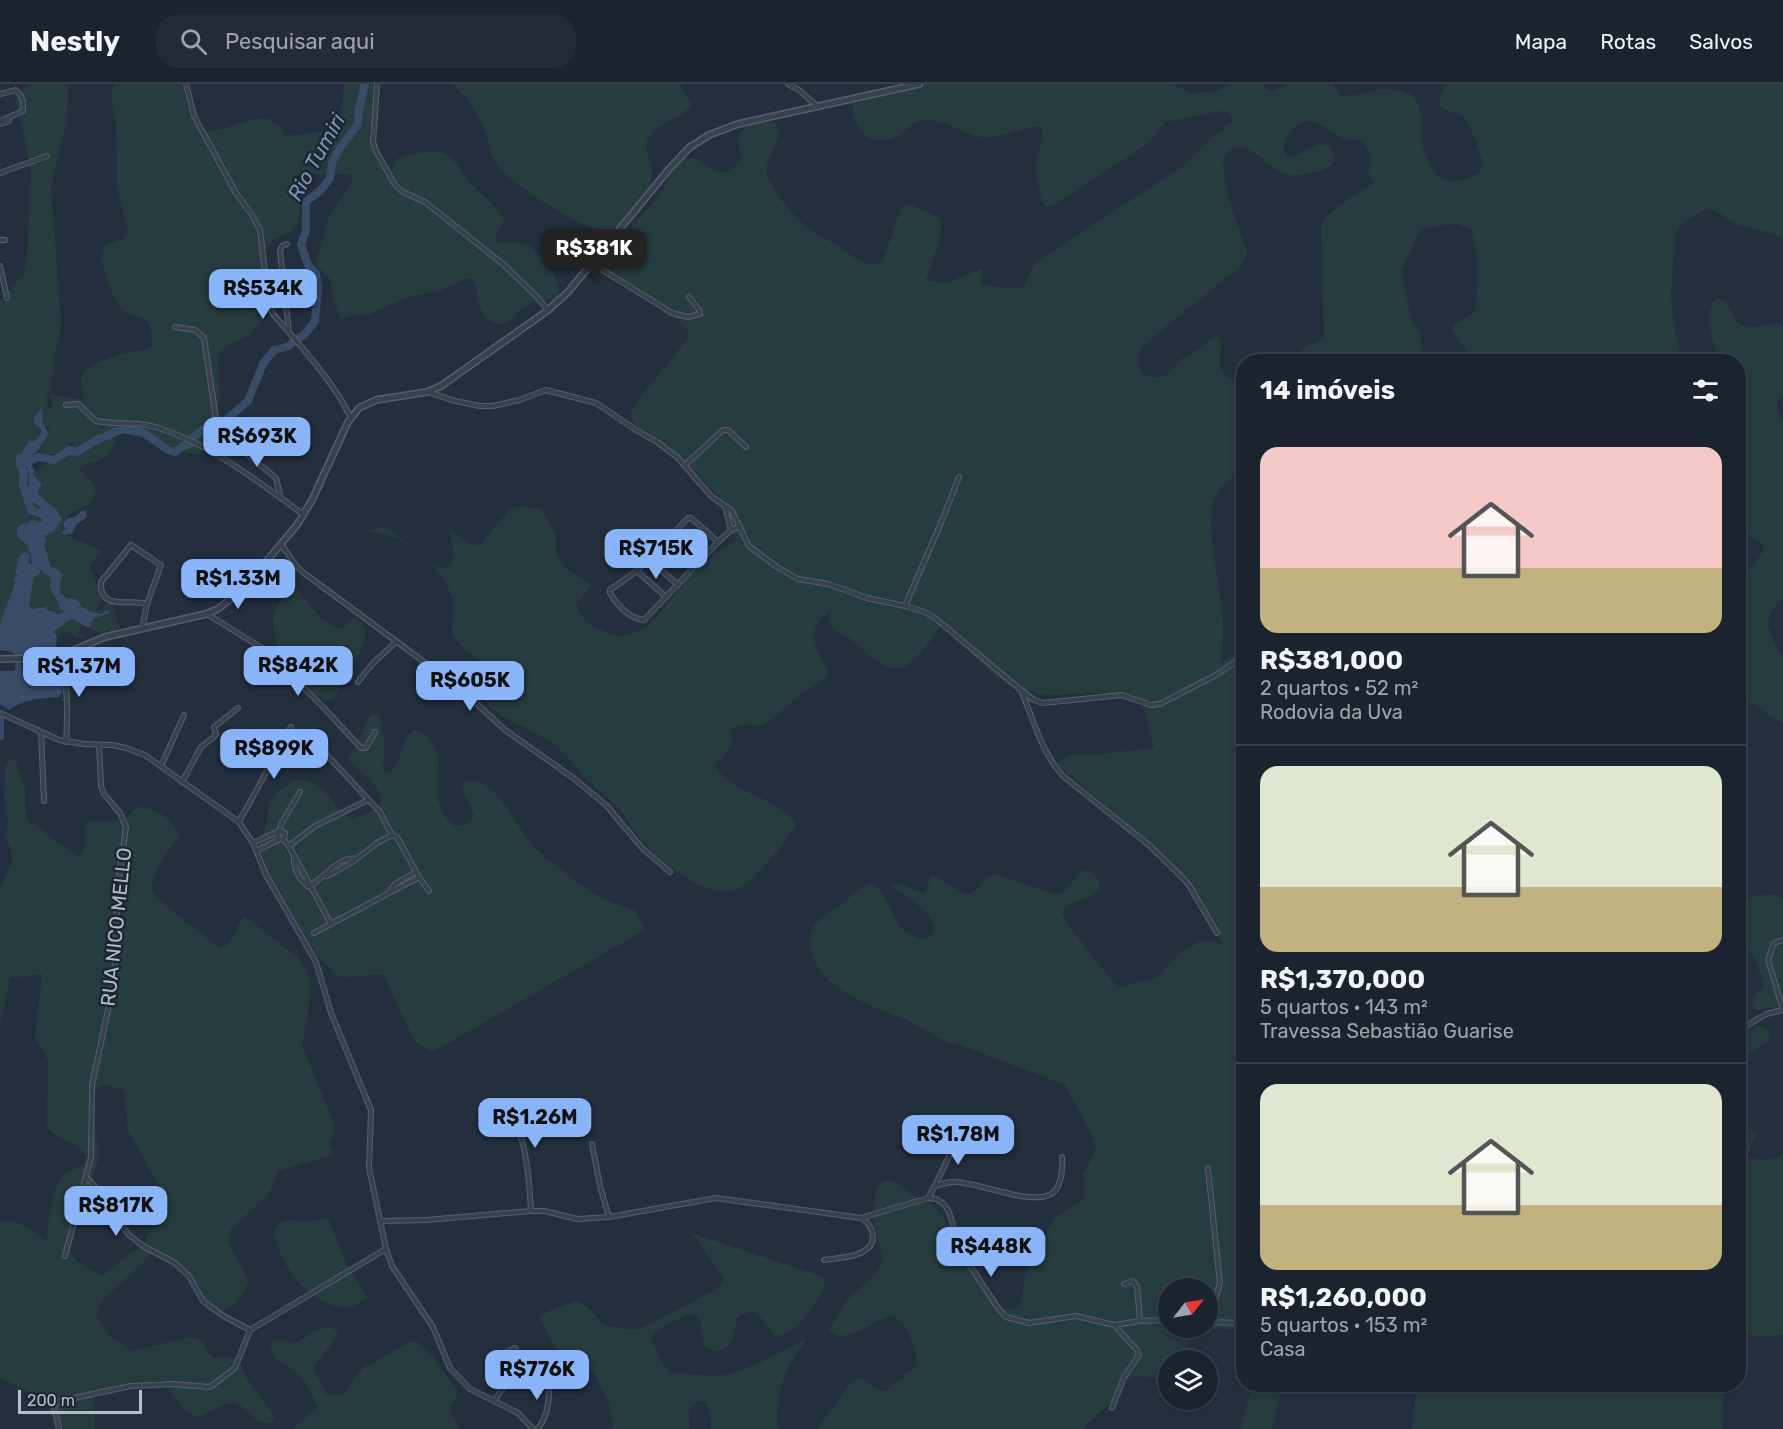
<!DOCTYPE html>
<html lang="pt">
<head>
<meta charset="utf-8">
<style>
  body { margin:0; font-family:Rubik,sans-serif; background:#242b36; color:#f1f3f6; height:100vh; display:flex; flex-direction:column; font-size:22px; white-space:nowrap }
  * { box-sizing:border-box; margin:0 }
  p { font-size:20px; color:#a0a4aa }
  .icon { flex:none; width:33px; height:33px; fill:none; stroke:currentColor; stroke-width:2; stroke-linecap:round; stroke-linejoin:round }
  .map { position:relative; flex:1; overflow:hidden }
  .side { position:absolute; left:1236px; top:270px; width:510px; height:1038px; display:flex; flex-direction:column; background:#1b232e; border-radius:24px; box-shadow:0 3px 9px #0003,0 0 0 2px #39404a }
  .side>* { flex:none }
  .needle { width:39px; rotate:59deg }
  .tools { position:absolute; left:1158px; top:1194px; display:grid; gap:12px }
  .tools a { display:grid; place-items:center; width:60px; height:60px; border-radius:50%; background:#1b232e; box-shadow:0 3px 9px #0003,0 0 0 2px #39404a; font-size:30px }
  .scale { position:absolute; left:18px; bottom:15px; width:124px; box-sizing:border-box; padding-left:6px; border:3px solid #b4bcc9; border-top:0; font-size:16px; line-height:21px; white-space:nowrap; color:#b4bcc9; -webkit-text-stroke:4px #1d2633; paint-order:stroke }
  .price { position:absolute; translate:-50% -51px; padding:0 14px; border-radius:12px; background:#8ab4f8; color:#111; font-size:20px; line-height:39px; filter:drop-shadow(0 2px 3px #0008) }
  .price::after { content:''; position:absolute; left:50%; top:36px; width:18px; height:14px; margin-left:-9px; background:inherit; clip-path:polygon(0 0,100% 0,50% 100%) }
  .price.selected { background:#222; color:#fff }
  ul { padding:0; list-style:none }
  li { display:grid; align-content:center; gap:12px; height:318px; padding:0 24px }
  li+li { border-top:2px solid #39404a }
  li span { display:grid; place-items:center; height:186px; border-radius:18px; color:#555 }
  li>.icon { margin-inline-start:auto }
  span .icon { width:108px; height:108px; fill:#fffc; stroke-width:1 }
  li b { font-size:26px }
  h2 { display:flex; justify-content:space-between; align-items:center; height:72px; padding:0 24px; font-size:26px }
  header { display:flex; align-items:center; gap:36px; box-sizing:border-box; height:84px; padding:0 30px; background:#1b232e; border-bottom:2px solid #39404a }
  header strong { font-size:28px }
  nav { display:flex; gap:33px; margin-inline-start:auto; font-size:21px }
  .search { width:420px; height:54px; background:#242b36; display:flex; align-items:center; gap:15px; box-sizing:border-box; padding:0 21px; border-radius:24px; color:#a0a4aa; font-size:22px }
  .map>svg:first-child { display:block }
</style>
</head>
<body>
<header>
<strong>Nestly</strong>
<div class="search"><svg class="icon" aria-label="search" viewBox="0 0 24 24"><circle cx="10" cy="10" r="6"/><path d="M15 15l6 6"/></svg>Pesquisar aqui</div>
<nav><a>Mapa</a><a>Rotas</a><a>Salvos</a></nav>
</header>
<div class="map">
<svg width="1783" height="1345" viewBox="0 0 1783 1345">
  <rect width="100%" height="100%" fill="#242f3e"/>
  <g fill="#263c3f" fill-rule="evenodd">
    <path d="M29,0H69L66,39L51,103L61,238L59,256L53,272L55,274L53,292L50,295L51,306L47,310L48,318L46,323L52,326V316L50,310L84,316C83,309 79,299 82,292C87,279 120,270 133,268C140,266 145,267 151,262C156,224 134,239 120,223C113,215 103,185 102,174C101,169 103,165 106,161L123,155L128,148L117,102L116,41L111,12L114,0H183L189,31L202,47C228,52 271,13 285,52L325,47L336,43L341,32L344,0H375V16L370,38L369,52L373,63L390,90L397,75C410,70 439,62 450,73C458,80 463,91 470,99C485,114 493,119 505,137L495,153L496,157C505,161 514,157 524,159C535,162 553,188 557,198C566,223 538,216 527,221C515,227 509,247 492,238C477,231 479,210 474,197L468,194L439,207L411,212L370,230L355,231L340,235L333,214L331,196L317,182L316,179L329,132L351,99L353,94L350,91L344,90L296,91L300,124L297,140L291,147L273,156L265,165L262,236L248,252L228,262L217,271L220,313L201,371L178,367L154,352L132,346L114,353L116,357C112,366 108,372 99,375L98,377L85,380L79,386L95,401C98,426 80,420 68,432C66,434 65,438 63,440L66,451L103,467L92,478L90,484L102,514L96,526H101L108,518L113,520L117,538L121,543L112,547L108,546L102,549L89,544L94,534L111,529L107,526L102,530L93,529L80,521L59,520L60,525L65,528C59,530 52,530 46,525L47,523L33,525L28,518L9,516L0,540V216L24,190L27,174L31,85L15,11L24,6ZM39,330L43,342H50L48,350L40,365L41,369C54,373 63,368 72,359L76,363L75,366L68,367V369C55,374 43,382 33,390L39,404L38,406L43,415H31L27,408L30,399L28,396L31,393L27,382H24L26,373L22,372L30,356L33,358L39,355L42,349L37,341Z"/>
    <path d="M453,0H680L691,20C682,37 656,38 648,55C643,66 651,77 652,87C655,106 624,135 611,148C586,149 506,99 494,76C490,68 489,59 486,50C479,30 468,15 453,0Z"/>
    <path d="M913,0H1172L1189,8L1199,9L1221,6L1228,0H1264L1266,5L1273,7L1288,0H1333L1340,11L1345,13C1370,11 1376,0 1406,8C1428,19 1419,44 1423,62C1430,95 1449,106 1479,89L1483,79C1480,68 1470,37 1461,31C1454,26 1446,29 1439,22L1440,11L1446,0H1783V156L1775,150L1736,140L1715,126L1709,125L1696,131L1683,139L1675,150L1671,210L1673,234L1681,277H1473C1470,263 1453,257 1453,242L1473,230L1476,222L1478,180L1471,145L1455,139L1420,145L1401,188L1412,238L1420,248L1423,277H1291L1306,262L1324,255L1321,143C1326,126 1359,109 1374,99L1368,89C1371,77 1372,68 1362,57C1356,56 1349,57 1343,54C1321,44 1312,24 1289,50C1283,57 1282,64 1287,72L1291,73C1307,69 1329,45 1335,76C1330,85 1322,87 1312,89C1302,91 1293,93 1284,90C1264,83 1246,48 1225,71C1217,91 1240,146 1247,167V173L1238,184L1145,260C1137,270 1135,282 1145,292C1174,297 1167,285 1186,272C1191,269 1197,267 1202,263C1208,258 1211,253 1218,252L1221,255C1221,282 1213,290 1243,300V385C1234,393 1223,399 1217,410C1202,435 1222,506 1223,537C1224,551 1222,565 1221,579L1244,565L1243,1246L1210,1244L1193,1248L1189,1259L1188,1276H1168V1297L1138,1291L1133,1292L1127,1296L1109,1321L1082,1345H817L853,1296C868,1289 871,1308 886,1307L917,1281C917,1265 908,1240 892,1232C872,1234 848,1264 829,1246C834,1236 840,1227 846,1218C857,1205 878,1194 882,1177C883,1167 878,1159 876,1150C873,1141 873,1107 879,1101C889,1091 899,1101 907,1107C917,1116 933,1118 941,1130C953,1145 990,1249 1021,1220L1024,1197L1030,1177L1041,1161L1054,1134L1082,1117L1085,1111L1083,1091L1096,1066L1093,1053L1065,1001L963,962C939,958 928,946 908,937C876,923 821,907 812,869C809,857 808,850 816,839L868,799C873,800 877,801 880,806C892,822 894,848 918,854C925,855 930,853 935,847C935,829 909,814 895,806L892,802L894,800H899L925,809L931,792H937L962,809L969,811C980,807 982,794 994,790L1058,811C1070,805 1074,792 1085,786C1093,788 1102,797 1100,806L1091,812L1066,822L1062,830L1068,841L1118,904L1158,893L1179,870L1199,858L1208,857L1224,861L1178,789L1166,780L1096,713L1058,681V678L1069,671L1099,670L1154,664L1142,616L1096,609L1047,611L1011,603L994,591L942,541C933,552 915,581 900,584C882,588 866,566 853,557C847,552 838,551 833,545C828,540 831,533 831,527C812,541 810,552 820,573C823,579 827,584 828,591L793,617L763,642C748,644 744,635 729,647L733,656L729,665L715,682C734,711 773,711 796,739L794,746C780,761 752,804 732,807C697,812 657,774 637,750C631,743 627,735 621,727C610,714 596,705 584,693C576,684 569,674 559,665C539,647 511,640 489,623C484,611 493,603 491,592C487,575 465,570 456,556C447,543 456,534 454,521C449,494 422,467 399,455C390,451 378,449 368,447L384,443L390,445L433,481L443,485L452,479L454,471L449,444L469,460L480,461L511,424L522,422L541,425L556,451V468L562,480L570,488L592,501L577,519C576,531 587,537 596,543C637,571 662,525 686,497C699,481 718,468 736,457L725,424L718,412L700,393L678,378L638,343L630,333L632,325L638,316L686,257L689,251L688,246L679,237L599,181L661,109L671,88L678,78L683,75H697L717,88L729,87L742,77C742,70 739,65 738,58C737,41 763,34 775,39C788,57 762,72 767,91C771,106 797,136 810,146C816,151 823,153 830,157C843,164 859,182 875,180C880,180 882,176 885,172L901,123L910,121L939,133C947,147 930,180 926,196L947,199L980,185L982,186L981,201L1017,205L1024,202L1035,179L1185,81L1206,59L1232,37C1231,30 1227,28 1220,27L1166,38L1145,62L1050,123L1045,122L1042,117L1035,84L1042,57V44L1036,42C1018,45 1000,55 982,53C963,50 945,35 925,36C910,37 903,52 890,55C872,60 860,51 855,35C853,28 851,23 853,17ZM1168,1204H1208V1244H1168Z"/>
    <path d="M1719,214C1733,219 1731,237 1745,242C1758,248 1767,234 1783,241V311C1774,319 1776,328 1783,336V516L1771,527L1769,533L1768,542L1775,561L1783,573V639C1761,632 1768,618 1739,618V491C1750,484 1762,475 1764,461L1743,448L1739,439L1738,278L1720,277C1713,257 1703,238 1714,216Z"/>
    <path d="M290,501L294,502C305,514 326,545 343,544L353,534C380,545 355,576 346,591C341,600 339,610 331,616C317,620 288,583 282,571C277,561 272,545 273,534C274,526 285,509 290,501Z"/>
    <path d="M71,535L80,540L81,544L77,549L84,551L85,554L74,553L69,547L59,552L52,548Z"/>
    <path d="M373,629L379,631C382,643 385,656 384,668C384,675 382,681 385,688H389C404,677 400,657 414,645C421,649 428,653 433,660C449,687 422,713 453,741C463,744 469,739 474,731L471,723L462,706L464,699C493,688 514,738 528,756C540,772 590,809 609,817C617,821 627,823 635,827L645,846L433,968L422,963L414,956L383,890L348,893L336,891L305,859L272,805L266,791L259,759L267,740L269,719L279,706L295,696C326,694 332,725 352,735L370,728L381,720C381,699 361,690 349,676C350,669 355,665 358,659C363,648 364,637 373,629Z"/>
    <path d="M10,675L15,676L25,705L26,735L77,772H80L85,763L86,741L88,738L123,737L137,723C157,724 172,734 179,753C169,764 146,795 154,810C156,813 158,815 161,818L220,864L228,861L244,832L296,872L307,886L310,899L308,932L302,961L333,1038L334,1046L329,1060L333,1068L330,1072L278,1087L269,1110L231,1145L228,1158L248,1195C246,1210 231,1228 216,1227L211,1223L173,1176L156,1167L101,1217L96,1232L109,1251L131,1267L191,1253C205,1254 205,1266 214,1274L238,1273L246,1294L273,1330L274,1336L271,1339C255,1342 250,1324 236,1320C219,1315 205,1340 188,1329C178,1322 170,1306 162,1296L94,1307L95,1345H64L44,1315L0,1294V1138C16,1132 33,1148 47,1157C48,1142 52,1097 66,1088C72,1085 78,1085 84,1081L86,1074C80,1057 56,1057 47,1042L48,976L35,954L42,890L10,894L0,944V805L12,778L11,765L5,753L8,739L4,713L5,683ZM106,1001L124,1006L128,1047L164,1110L161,1130L141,1161L102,1192L76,1176L70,1167L99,1073L93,1023L95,1009L99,1003Z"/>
    <path d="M1771,810L1777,811L1783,815V922L1756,926L1753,924L1752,914L1764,903C1760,889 1756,863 1739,864V815Z"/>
    <path d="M1761,941L1768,946L1770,952L1768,957L1739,979V952Z"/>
    <path d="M1739,1035L1756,1049L1747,1073C1761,1077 1770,1078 1783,1070V1251L1759,1252L1739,1249Z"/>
    <path d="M328,1134L347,1182L367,1213C362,1217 357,1221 351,1223C343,1224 334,1222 327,1219C298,1206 281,1179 274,1149C280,1130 294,1138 308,1137C314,1137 321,1135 328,1134Z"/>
    <path d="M692,1149L816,1190L822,1193L825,1199C822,1215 793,1253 775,1252L758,1230L752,1227L739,1232C734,1241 735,1251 730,1260C727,1264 723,1267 718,1267C695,1269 707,1240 696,1230H690C678,1236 658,1242 651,1254L663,1281L670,1289L714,1292L727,1291L757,1280L806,1255V1258C785,1280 774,1314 778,1345H711C712,1330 706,1302 689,1327V1345H613L609,1318L594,1290L566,1278L555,1263L539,1233L553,1225L577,1217L587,1222L604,1241L624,1245H640L713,1207L722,1200L724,1194Z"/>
    <path d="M329,1243L333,1244L337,1248V1252L313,1284L327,1311H342L363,1284L410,1258H417L432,1272L456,1305L457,1310L449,1327L460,1345H293L318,1323C313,1313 308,1300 301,1293C290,1281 268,1278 271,1258C280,1251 288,1259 298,1259L315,1246Z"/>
    <path d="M1251,1301H1279L1280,1313L1272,1345H1240L1246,1327Z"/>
    <path d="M1417,1301H1724L1722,1345H1412Z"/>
  </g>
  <g fill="#394c67">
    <path d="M41,324L43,331L42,338L49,350L36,369L32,371V382L35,388L33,390L42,401L38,406L39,411L42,412L43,415L56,425L62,436L53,448L44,451L46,456L44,461L51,483L56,484L63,492L60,498V509L68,515L74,514L79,518L80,521L89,527L102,530L107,526L111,529L94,534L89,544L71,535L53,548L57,552L56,565L23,570L20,572L22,585L24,587L55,583L60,585L62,608L59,613C42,614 23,615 9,626L0,620V587H15L16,573L12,568L0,566V540L15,499L13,495L18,491L15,490L19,473L24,468L30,471L28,479L35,482L36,485L32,488L33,496L29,521L33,525L45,523L49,521L46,525L49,527H54L57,530L65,528L60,525C58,519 52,507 49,502L52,496H50V493L43,489L42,486L37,484L35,462L27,457L28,450L23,447V444L31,436L37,437L39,439L44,436L41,424L26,412L27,408L25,407L30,399L28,397L30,393L27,382H24L26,373L21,370L30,356L33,358C38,355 41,351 41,345L34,339V334Z"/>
    <path d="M86,426L87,433L76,441L72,450L63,451L62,449L65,445L63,440L68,434L75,433L81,427Z"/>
  </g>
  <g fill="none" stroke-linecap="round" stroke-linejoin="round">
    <g stroke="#394c67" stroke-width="8">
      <path d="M227,335L248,317L263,280L274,266L289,262L294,257L304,251L315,237L318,204L316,190L308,181L301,161L306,146V121L307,117L320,107L330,94L332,79L339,65L358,40L359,25L365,0"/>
      <path d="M46,437L45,431L31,426L23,402L24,388L20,381V374L31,376L39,373L54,376L69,366L77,368L96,356L123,345L144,349L168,366L175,368L183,362L191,360L193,354L210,339"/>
      <path d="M26,496L36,487L37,483L32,460L21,450V445L25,443H30"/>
      <path d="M0,652V634"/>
    </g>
    <defs>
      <g id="minor">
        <path d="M186,0L194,32L236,109L252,131L260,146L269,221L273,230C299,260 334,298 351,334"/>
        <path d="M377,0L373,58L376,67L395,101L403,108L425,118L504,181L538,214L547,226"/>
        <path d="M788,0L799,6L818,23"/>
        <path d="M0,10L16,6C22,11 24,19 23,27L0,37"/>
        <path d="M0,40L9,37"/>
        <path d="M0,89L47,72"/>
        <path d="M0,156H5"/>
        <path d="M287,160L282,162L280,167L289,248"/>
        <path d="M593,180L672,229L688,233L700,230V227L689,213"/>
        <path d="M0,182L7,214"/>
        <path d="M175,243L195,246L204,254L217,342L219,347L276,394L281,414"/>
        <path d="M428,308L455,317L480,322H493L519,316L546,306L596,319L636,346L657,358L677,373L711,412L732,427L749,462L777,483L798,495L828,500L867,514L905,522L925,528L935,534L1021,606L1034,616L1043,619L1122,611L1151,621L1160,620L1216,591L1244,572"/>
        <path d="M66,321L78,320L96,337C117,341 139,337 159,344C213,362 259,398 304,431"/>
        <path d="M685,381L723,346H728L746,363"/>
        <path d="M725,422L731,446"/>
        <path d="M669,453L690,471"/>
        <path d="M718,458L691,434H688L637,487L610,506V509C617,521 630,535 644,536L718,458L731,446L740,442"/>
        <path d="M281,460L297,483L304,489L462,606L505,646L572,693L606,721L643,765L670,788"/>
        <path d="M649,475L678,501"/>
        <path d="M637,487L666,513"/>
        <path d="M905,522L941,439L959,393"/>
        <path d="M207,530L267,567L325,625L361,664H366L375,648"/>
        <path d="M142,545L147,520C132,514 99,528 101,498L131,461L161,481L147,520"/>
        <path d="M61,572C68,601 68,629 66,658"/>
        <path d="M358,598L373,579L396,558"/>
        <path d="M1021,606C1033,635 1042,669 1063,692L1150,762L1181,792L1189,801L1217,849"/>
        <path d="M0,629L59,656L84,660L112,661L126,664L145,671L239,738L253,759L266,791L316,878L331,929L371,1026L369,1084L386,1165L392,1182L433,1243L450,1284L470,1305L518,1329L533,1345"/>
        <path d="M41,648L44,717"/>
        <path d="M327,671L380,728L392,751L397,753L419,793L429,807"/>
        <path d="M161,682L184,631"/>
        <path d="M182,698L201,663L216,651L214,643L238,624"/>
        <path d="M239,738L291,643"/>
        <path d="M280,746L281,740L300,708"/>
        <path d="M284,756L285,749L278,747L277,754L284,756L289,762L331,840"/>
        <path d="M253,759L277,748"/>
        <path d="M289,762L315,742L368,716"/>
        <path d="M256,767L278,756"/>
        <path d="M294,773C293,784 299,794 307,802H309"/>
        <path d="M325,792H328L354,777L377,759L392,751"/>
        <path d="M310,802C322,795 341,771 356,775"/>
        <path d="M389,808L395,800L416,788"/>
        <path d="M314,849L419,793"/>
        <path d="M1783,926L1768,876L1774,859L1783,856"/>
        <path d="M1738,947L1766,930L1783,926"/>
        <path d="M497,1040C503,1040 511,1038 515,1043C527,1054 530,1110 531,1127"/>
        <path d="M592,1060L600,1102L609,1133"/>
        <path d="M1208,1085L1220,1199L1212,1225V1239"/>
        <path d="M86,1093L96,1104L128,1150L143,1162L175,1179L189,1192L203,1217L222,1231L250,1246"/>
        <path d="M935,1102C943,1100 950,1097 958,1098C981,1100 1029,1120 1049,1111C1062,1106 1063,1084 1062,1073"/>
        <path d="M928,1114C943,1089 952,1062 966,1037"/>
        <path d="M380,1137L426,1136L531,1127H545L577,1135L609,1133L716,1114L861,1134L928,1114L936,1115L944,1120L949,1128L961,1168L998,1224L1006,1233L1029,1239L1076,1232L1114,1241L1140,1237L1168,1236"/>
        <path d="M65,1172L91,1073L92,1001L114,898L118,800L126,743L120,729L104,710L101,702L99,661"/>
        <path d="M824,1176C838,1174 872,1173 873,1154C873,1145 869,1139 862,1134"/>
        <path d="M1124,1200L1133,1197L1137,1202L1140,1237"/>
        <path d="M1208,1238L1244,1239"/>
        <path d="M250,1246L386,1165"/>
        <path d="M494,1317L521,1278L515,1264L504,1269"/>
        <path d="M1112,1324L1124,1293L1139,1271L1137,1266L1115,1242"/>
        <path d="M59,1345L54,1323L57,1318L64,1316L131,1302L172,1300L210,1303L235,1284L250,1246"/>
        <path d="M537,1345C549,1333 549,1311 550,1296"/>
      </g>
      <path id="tertiary" d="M0,575L55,574L105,553L206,530L218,525L244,504L297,441L312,416L348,338L359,324L376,316L427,308L441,302L547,227L568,208L670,84L690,63L709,51L738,40L919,0"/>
    </defs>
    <use href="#minor" stroke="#565f6c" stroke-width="6"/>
    <use href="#tertiary" stroke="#565f6c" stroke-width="8"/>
    <use href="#minor" stroke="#38414e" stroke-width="4"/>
    <use href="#tertiary" stroke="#38414e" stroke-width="5"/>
  </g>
  <g text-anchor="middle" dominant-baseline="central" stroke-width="5" stroke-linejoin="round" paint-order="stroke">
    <g font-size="20" fill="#b4bcc9" stroke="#1d2633">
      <text transform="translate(116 843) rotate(-84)">RUA NICO MELLO</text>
    </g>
    <g font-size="21" font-style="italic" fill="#7c92b1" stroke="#1d2633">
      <text transform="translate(316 73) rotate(-61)">Rio Tumiri</text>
    </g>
  </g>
</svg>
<div class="tools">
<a><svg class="needle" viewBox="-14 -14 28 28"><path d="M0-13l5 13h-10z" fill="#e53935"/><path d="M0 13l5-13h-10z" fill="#a0a4aa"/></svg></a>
<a><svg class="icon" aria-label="layers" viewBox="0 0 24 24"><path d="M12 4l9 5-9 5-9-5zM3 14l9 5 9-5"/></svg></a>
</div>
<div class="scale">200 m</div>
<b class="price selected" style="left:594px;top:196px">R$381K</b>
<b class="price" style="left:263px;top:236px">R$534K</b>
<b class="price" style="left:257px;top:384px">R$693K</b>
<b class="price" style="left:656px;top:496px">R$715K</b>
<b class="price" style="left:238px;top:526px">R$1.33M</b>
<b class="price" style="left:298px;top:613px">R$842K</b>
<b class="price" style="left:79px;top:614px">R$1.37M</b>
<b class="price" style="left:470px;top:628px">R$605K</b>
<b class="price" style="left:274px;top:696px">R$899K</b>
<b class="price" style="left:535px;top:1065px">R$1.26M</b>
<b class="price" style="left:958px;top:1082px">R$1.78M</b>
<b class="price" style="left:116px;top:1153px">R$817K</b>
<b class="price" style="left:991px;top:1194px">R$448K</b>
<b class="price" style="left:537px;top:1317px">R$776K</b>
<section class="side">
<h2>14 imóveis<svg class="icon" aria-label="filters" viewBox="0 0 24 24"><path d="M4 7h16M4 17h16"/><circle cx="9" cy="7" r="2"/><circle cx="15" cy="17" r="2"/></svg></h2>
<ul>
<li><span style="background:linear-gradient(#f6c9c9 65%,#c2b280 0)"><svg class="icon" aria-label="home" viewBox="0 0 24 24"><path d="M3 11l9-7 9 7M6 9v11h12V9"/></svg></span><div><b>R$381,000</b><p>2 quartos · 52 m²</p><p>Rodovia da Uva</p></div></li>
<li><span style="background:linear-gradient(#dfe7d0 65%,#c2b280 0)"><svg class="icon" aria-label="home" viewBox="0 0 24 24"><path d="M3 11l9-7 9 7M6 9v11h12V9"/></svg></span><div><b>R$1,370,000</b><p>5 quartos · 143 m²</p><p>Travessa Sebastião Guarise</p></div></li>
<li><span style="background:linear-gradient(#dfe7d0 65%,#c2b280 0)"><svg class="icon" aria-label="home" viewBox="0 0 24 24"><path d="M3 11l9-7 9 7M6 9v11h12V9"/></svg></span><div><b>R$1,260,000</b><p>5 quartos · 153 m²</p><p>Casa</p></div></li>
</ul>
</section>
</div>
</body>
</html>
